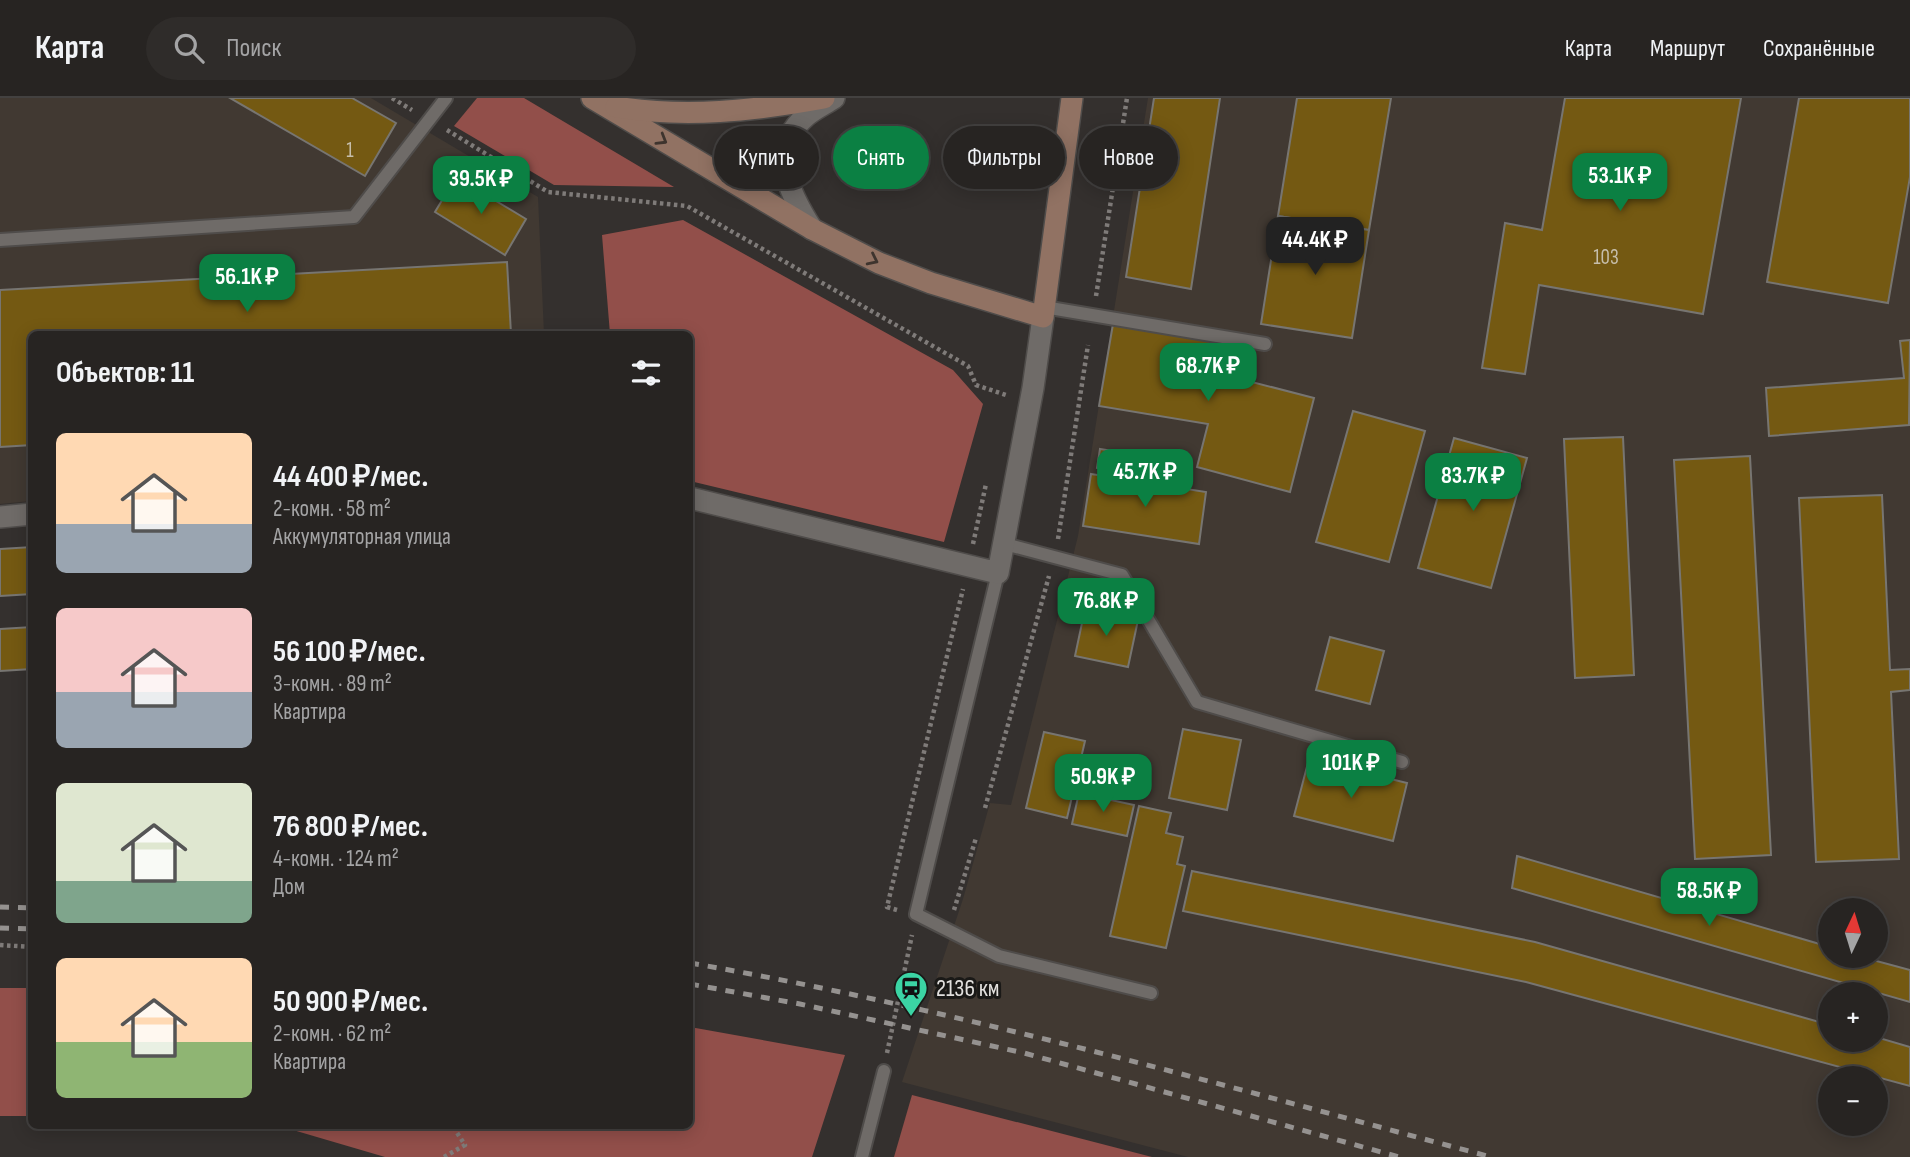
<!DOCTYPE html>
<html lang="ru">
<head>
<meta charset="utf-8">
<style>
  body { margin:0; font-family:"Sofia Sans Condensed",sans-serif; background:#2f2c2a; color:#f1f3f6; height:100vh; display:flex; flex-direction:column; font-size:26px; white-space:nowrap }
  * { box-sizing:border-box; margin:0 }
  p { font-size:23px; color:#a4a4a5 }
  .icon { flex:none; width:38px; height:38px; fill:none; stroke:currentColor; stroke-width:2; stroke-linecap:round; stroke-linejoin:round }
  .map { position:relative; flex:1; overflow:hidden }
  .side { position:absolute; left:28px; top:233px; width:665px; height:798px; display:flex; flex-direction:column; background:#272422; border-radius:10px; box-shadow:0 4px 18px #0003,0 0 0 2px #434140 }
  .side>* { flex:none }
  .banner { position:absolute; left:714px; top:28px; width:665px; height:63px; display:flex; gap:14px }
  .needle { width:46px; rotate:4deg }
  .controls { position:absolute; left:1818px; top:800px; display:grid; gap:14px }
  .controls a { display:grid; place-items:center; width:70px; height:70px; border-radius:50%; background:#272422; box-shadow:0 4px 18px #0003,0 0 0 2px #434140; font-size:35px }
  .price { position:absolute; translate:-50% -60px; padding:0 16px; border-radius:14px; background:#0b8043; color:#fff; font-size:23px; line-height:46px; filter:drop-shadow(0 2px 4px #0008) }
  .price::after { content:''; position:absolute; left:50%; top:42px; width:21px; height:16px; margin-left:-10px; background:inherit; clip-path:polygon(0 0,100% 0,50% 100%) }
  .price.active { background:#222; color:#fff }
  ul { padding:0; list-style:none }
  li { display:flex; align-items:center; gap:21px; height:175px; padding:0 28px }
  li span { display:grid; place-items:center; flex:none; width:196px; height:140px; border-radius:10px; color:#555 }
  li>.icon { margin-inline-start:auto }
  span .icon { width:84px; height:84px; fill:#fffc; stroke-width:1 }
  li b { font-size:30px }
  h2 { display:flex; justify-content:space-between; align-items:center; height:84px; padding:0 28px; font-size:30px }
  .pill { padding:0 24px; border-radius:32px; background:#272422; box-shadow:0 4px 18px #0003,0 0 0 2px #434140; font-size:24px; line-height:63px }
  .pill.active { background:#0b8043; color:#fff }
  header { display:flex; align-items:center; gap:42px; box-sizing:border-box; height:98px; padding:0 35px; background:#272422; border-bottom:2px solid #434140 }
  header strong { font-size:33px }
  nav { display:flex; gap:38px; margin-inline-start:auto; font-size:24px }
  .search { width:490px; height:63px; background:#2f2c2a; display:flex; align-items:center; gap:18px; box-sizing:border-box; padding:0 24px; border-radius:38px; color:#a4a4a5; font-size:26px }
  .map>svg:first-child { display:block }
</style>
</head>
<body>
<header>
<strong>Карта</strong>
<div class="search"><svg class="icon" aria-label="search" viewBox="0 0 24 24"><circle cx="10" cy="10" r="6"/><path d="M15 15l6 6"/></svg>Поиск</div>
<nav><a>Карта</a><a>Маршрут</a><a>Сохранённые</a></nav>
</header>
<div class="map">
<svg width="1910" height="1059" viewBox="0 0 1910 1059">
  <rect width="100%" height="100%" fill="#34302e"/>
  <g fill="#413932" fill-rule="evenodd">
    <path d="M0,0H371L538,99L544,236H32L31,403L0,406Z"/>
    <path d="M1148,0H1910V1059H1188L902,984L963,801L990,705L1011,707L1078,438ZM1830,812H1876V858H1830ZM1830,896H1876V942H1830ZM1830,980H1876V1026H1830Z"/>
  </g>
  <g fill="#924f4a">
    <path d="M477,0H524L674,89L554,87L454,28Z"/>
    <path d="M683,122L953,272L983,306L944,444L690,383V236H610L602,137Z"/>
    <rect x="0" y="890" width="31" height="128"/>
    <path d="M690,929L845,957L812,1059H385L276,1027H690Z"/>
    <path d="M912,997L1152,1059H894Z"/>
  </g>
  <g fill="#745912" stroke="#777571" stroke-width="2">
    <path d="M230,0H352L396,25L365,78Z"/>
    <path d="M1154,0H1220L1191,191L1126,179Z"/>
    <path d="M1297,0H1391L1369,132L1278,118Z"/>
    <path d="M1565,0H1741L1703,216L1539,187L1525,276L1482,270L1505,125L1542,132Z"/>
    <path d="M1799,0H1910V79L1888,205L1767,184Z"/>
    <path d="M456,79L526,121L505,157L435,114Z"/>
    <path d="M1278,118L1369,132L1352,240L1261,226Z"/>
    <path d="M507,164L511,236H32V347L0,349V192Z"/>
    <path d="M1113,226L1226,244L1221,276L1314,300L1290,394L1197,369L1208,326L1099,308Z"/>
    <path d="M1910,242L1909,327L1769,338L1766,290L1904,280L1900,243Z"/>
    <path d="M1353,313L1425,333L1389,464L1316,444Z"/>
    <path d="M1623,339L1634,577L1575,580L1564,341Z"/>
    <path d="M1454,340L1527,360L1491,490L1418,470Z"/>
    <path d="M1100,351L1154,359L1152,377L1097,370Z"/>
    <path d="M1750,358L1771,757L1695,761L1674,362Z"/>
    <path d="M1091,376L1206,394L1199,446L1083,428Z"/>
    <path d="M1882,397L1890,572L1910,571V592L1891,594L1899,761L1816,764L1799,400Z"/>
    <path d="M32,449V496L0,498V451Z"/>
    <path d="M1085,511L1138,522L1128,569L1075,558Z"/>
    <path d="M32,529V571L0,573V531Z"/>
    <path d="M1330,539L1384,553L1370,606L1316,592Z"/>
    <path d="M1183,631L1241,642L1227,712L1169,700Z"/>
    <path d="M1044,634L1085,643L1067,720L1026,710Z"/>
    <path d="M1309,661L1407,685L1393,743L1294,718Z"/>
    <path d="M1079,695L1134,707L1127,738L1072,726Z"/>
    <path d="M1139,708L1171,715L1166,735L1183,739L1177,766L1185,768L1166,850L1110,838Z"/>
    <path d="M1517,758L1830,849V858H1858L1910,872V904L1512,790Z"/>
    <path d="M1192,773L1535,844L1830,927V942H1876V939L1910,949V988L1526,884L1183,813Z"/>
  </g>
  <g fill="none" stroke-linecap="round" stroke-linejoin="round">
    <defs>
      <g id="lane">
        <path d="M0,142L354,119L446,0"/>
        <path d="M1044,209L1265,246"/>
        <path d="M1005,446L1122,477L1197,604L1402,664"/>
        <path d="M998,475L916,816L999,858L1151,895"/>
        <path d="M862,1059L884,973"/>
      </g>
      <g id="street">
        <path d="M812,131C789,95 767,52 806,18C814,11 825,6 834,0"/>
        <path d="M690,400L998,475L1033,290L1043,219"/>
        <path d="M0,419L32,416"/>
      </g>
      <g id="secondary">
        <path d="M592,0L812,131L879,165L931,185L1043,219L1072,0"/>
        <path d="M616,9C686,20 753,13 824,0"/>
      </g>
    </defs>
    <use href="#lane" stroke="#4f4c4a" stroke-width="16"/>
    <use href="#street" stroke="#4f4c4a" stroke-width="24"/>
    <use href="#secondary" stroke="#4f4c4a" stroke-width="24"/>
    <g stroke="#7f7b79" stroke-width="4.5" stroke-dasharray="3.5 3.5" stroke-linecap="butt">
      <path d="M392,0L412,12"/>
      <path d="M447,32L548,94L687,108L968,268L976,287L1006,297"/>
      <path d="M1096,198L1127,0"/>
      <path d="M1058,441L1088,247"/>
      <path d="M973,446L986,386"/>
      <path d="M985,710L1049,478"/>
      <path d="M897,812L887,809L963,491"/>
      <path d="M954,812L976,740"/>
      <path d="M0,847L32,849"/>
      <path d="M887,955L912,837"/>
      <path d="M444,1059L465,1047L452,1027"/>
    </g>
    <use href="#lane" stroke="#6f6b68" stroke-width="12"/>
    <use href="#street" stroke="#6f6b68" stroke-width="21"/>
    <use href="#secondary" stroke="#917263" stroke-width="21"/>
    <g stroke="#959290" stroke-width="5" stroke-dasharray="9 9" stroke-linecap="butt">
      <path d="M0,809L32,810"/>
      <path d="M0,830L32,831"/>
      <path d="M690,865C961,912 1225,988 1491,1059"/>
      <path d="M690,886L800,906L1024,955L1399,1059"/>
    </g>
  </g>
  <defs><path id="oneway-chevron" d="M-2-3.5L2.5 0L-2 3.5" fill="none" stroke-width="1.6" stroke-linecap="round" stroke-linejoin="round" transform="scale(1.75)"/></defs>
  <g stroke="#3e342e">
    <use href="#oneway-chevron" transform="translate(662 42) rotate(31)"/>
    <use href="#oneway-chevron" transform="translate(873 162) rotate(26)"/>
  </g>
  <defs>
    <symbol id="station-pin" viewBox="-11 -11 22 30"><path d="M0 17L-7.5 6A9.5 9.5 0 1 1 7.5 6Z" fill="#3bd4a4" stroke="#1a1917"/><path d="M-3-6H3Q5-6 5-4V2Q5 4 3 4L4.5 6H3L1.5 4h-3L-3 6H-4.5L-3 4Q-5 4-5 2V-4Q-5-6-3-6ZM-3.5-4v3h7v-3ZM-3.5 1v1.5H-2V1ZM2 1v1.5H3.5V1Z" fill="#111"/></symbol>
  </defs>
  <g fill-rule="evenodd">
    <use href="#station-pin" x="892" y="871" width="38" height="52"/>
  </g>
  <g text-anchor="middle" dominant-baseline="central" stroke-width="6" stroke-linejoin="round" paint-order="stroke">
    <g font-size="21" fill="#c6beab">
      <text x="350" y="52">1</text>
      <text x="1606" y="159">103</text>
    </g>
    <g font-size="24" fill="#e2e0de" stroke="#1a1917" text-anchor="start">
      <text x="936" y="890">2136 км</text>
    </g>
  </g>
</svg>
<div class="controls">
<a><svg class="needle" viewBox="-14 -14 28 28"><path d="M0-13l5 13h-10z" fill="#e53935"/><path d="M0 13l5-13h-10z" fill="#a4a4a5"/></svg></a>
<a>+</a>
<a>−</a>
</div>
<b class="price" style="left:1620px;top:115px">53.1K ₽</b>
<b class="price" style="left:481px;top:118px">39.5K ₽</b>
<b class="price active" style="left:1315px;top:179px">44.4K ₽</b>
<b class="price" style="left:247px;top:216px">56.1K ₽</b>
<b class="price" style="left:1208px;top:305px">68.7K ₽</b>
<b class="price" style="left:1145px;top:411px">45.7K ₽</b>
<b class="price" style="left:1473px;top:415px">83.7K ₽</b>
<b class="price" style="left:1106px;top:540px">76.8K ₽</b>
<b class="price" style="left:1351px;top:702px">101K ₽</b>
<b class="price" style="left:1103px;top:716px">50.9K ₽</b>
<b class="price" style="left:1709px;top:830px">58.5K ₽</b>
<div class="banner">
<a class="pill">Купить</a>
<a class="pill active">Снять</a>
<a class="pill">Фильтры</a>
<a class="pill">Новое</a>
</div>
<section class="side">
<h2>Объектов: 11<svg class="icon" aria-label="filters" viewBox="0 0 24 24"><path d="M4 7h16M4 17h16"/><circle cx="9" cy="7" r="2"/><circle cx="15" cy="17" r="2"/></svg></h2>
<ul>
<li><span style="background:linear-gradient(#ffd9b3 65%,#9aa5b1 0)"><svg class="icon" aria-label="home" viewBox="0 0 24 24"><path d="M3 11l9-7 9 7M6 9v11h12V9"/></svg></span><div><b>44 400 ₽/мес.</b><p>2-комн. · 58 m²</p><p>Аккумуляторная улица</p></div></li>
<li><span style="background:linear-gradient(#f6c9c9 60%,#9aa5b1 0)"><svg class="icon" aria-label="home" viewBox="0 0 24 24"><path d="M3 11l9-7 9 7M6 9v11h12V9"/></svg></span><div><b>56 100 ₽/мес.</b><p>3-комн. · 89 m²</p><p>Квартира</p></div></li>
<li><span style="background:linear-gradient(#dfe7d0 70%,#7fa58c 0)"><svg class="icon" aria-label="home" viewBox="0 0 24 24"><path d="M3 11l9-7 9 7M6 9v11h12V9"/></svg></span><div><b>76 800 ₽/мес.</b><p>4-комн. · 124 m²</p><p>Дом</p></div></li>
<li><span style="background:linear-gradient(#ffd9b3 60%,#8fb573 0)"><svg class="icon" aria-label="home" viewBox="0 0 24 24"><path d="M3 11l9-7 9 7M6 9v11h12V9"/></svg></span><div><b>50 900 ₽/мес.</b><p>2-комн. · 62 m²</p><p>Квартира</p></div></li>
</ul>
</section>
</div>
</body>
</html>
